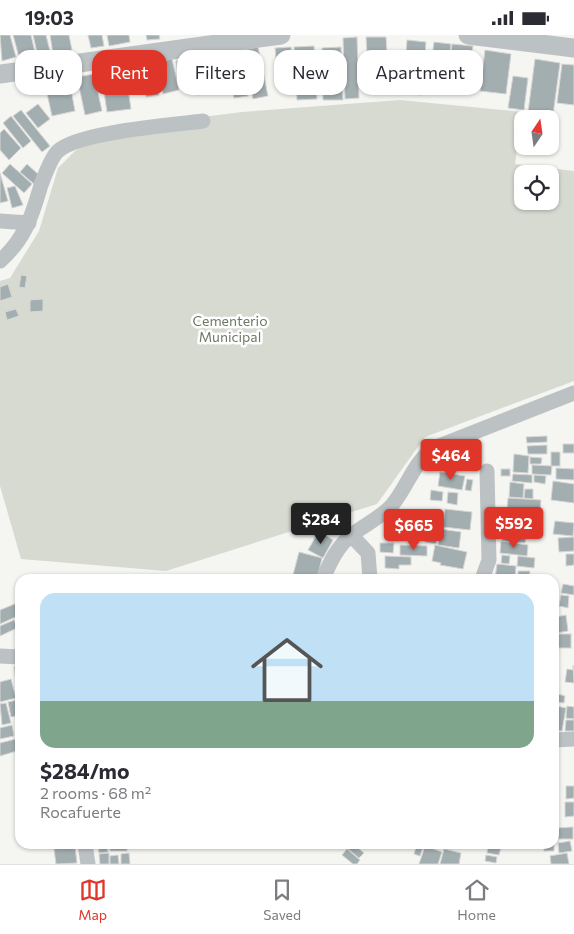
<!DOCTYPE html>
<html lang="en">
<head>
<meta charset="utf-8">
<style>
  body { margin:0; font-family:Commissioner,sans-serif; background:#f2f2f3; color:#2b2b33; height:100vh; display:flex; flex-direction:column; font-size:19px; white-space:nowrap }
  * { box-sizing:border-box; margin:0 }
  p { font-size:16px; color:#7c7c81 }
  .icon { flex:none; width:28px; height:28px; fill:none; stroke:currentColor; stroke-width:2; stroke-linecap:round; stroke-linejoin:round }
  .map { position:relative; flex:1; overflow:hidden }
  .details { position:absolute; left:15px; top:539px; width:544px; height:275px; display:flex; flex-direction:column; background:#fff; border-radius:15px; box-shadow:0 1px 4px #0004 }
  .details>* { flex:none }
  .banner { position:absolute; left:15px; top:15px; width:545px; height:45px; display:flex; gap:10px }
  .needle { width:32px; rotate:13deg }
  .controls { position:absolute; left:514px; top:75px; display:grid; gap:10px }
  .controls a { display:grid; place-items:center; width:45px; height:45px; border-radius:10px; background:#fff; box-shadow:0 1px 4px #0004; font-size:25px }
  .price { position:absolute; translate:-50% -42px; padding:0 11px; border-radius:5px; background:#df3629; color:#fff; font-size:16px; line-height:32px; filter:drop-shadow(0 1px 2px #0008) }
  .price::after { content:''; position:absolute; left:50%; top:30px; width:15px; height:11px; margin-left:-8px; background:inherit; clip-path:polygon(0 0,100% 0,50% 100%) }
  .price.selected { background:#222; color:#fff }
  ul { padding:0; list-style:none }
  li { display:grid; align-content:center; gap:10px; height:265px; padding:0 25px }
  li span { display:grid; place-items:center; height:155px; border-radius:15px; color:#555 }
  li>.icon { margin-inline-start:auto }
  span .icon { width:90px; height:90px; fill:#fffc; stroke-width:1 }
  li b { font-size:21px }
  .tag { padding:0 18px; border-radius:15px; background:#fff; box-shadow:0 1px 4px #0004; font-size:18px; line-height:45px }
  .tag.selected { background:#df3629; color:#fff }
  .status { display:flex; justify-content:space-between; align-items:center; height:35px; padding:0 25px; background:#fff; direction:ltr }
  .status svg { height:14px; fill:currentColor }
  .dock { display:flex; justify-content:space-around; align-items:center; height:70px; border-top:1px solid #e1e1e2; background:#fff; font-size:14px; color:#7c7c81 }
  .dock a { display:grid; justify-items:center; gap:2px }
  .dock .selected { color:#df3629 }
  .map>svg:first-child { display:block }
</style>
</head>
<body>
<div class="status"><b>19:03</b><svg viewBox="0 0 49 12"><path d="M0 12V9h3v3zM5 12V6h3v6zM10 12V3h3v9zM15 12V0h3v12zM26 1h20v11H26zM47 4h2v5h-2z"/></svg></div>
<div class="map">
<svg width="574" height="829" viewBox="0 0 574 829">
  <rect width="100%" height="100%" fill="#f5f5f2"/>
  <path fill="#d6dad1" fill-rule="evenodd" d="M400,65L522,77L515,129L574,136V346L425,402L377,469L166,536L21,524L0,451V246L10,243L39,196L58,133L75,116L108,94L242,77ZM522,139H550V166H522Z"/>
  <g fill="#a3aeb1" stroke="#d7d6d5">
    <path d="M0,0H10L16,22L2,26Z"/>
    <path d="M13,0H31L36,22L20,26Z"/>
    <path d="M33,0H46L51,20L38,22Z"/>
    <path d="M50,0H69L72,15L53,19Z"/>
    <path d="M88,0H102L104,11L91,13Z"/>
    <path d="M107,0H129L130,7L109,11Z"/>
    <path d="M146,0H159L160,4L147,5Z"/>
    <path d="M357,2L359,63L345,64L343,3Z"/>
    <path d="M366,2H386L388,36H368Z"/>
    <path d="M407,5L426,7L422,60L403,59Z"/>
    <path d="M434,7L451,9L446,47L429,45Z"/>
    <path d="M452,9L473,11L468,52L447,49Z"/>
    <path d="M314,11L317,64L297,65L294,12Z"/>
    <path d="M258,12L268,61L253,64L243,15Z"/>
    <path d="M291,12L295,54L279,55L275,13Z"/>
    <path d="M341,12L343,65H323L322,13Z"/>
    <path d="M485,15L511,19L506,59L480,56Z"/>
    <path d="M223,16L228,39L218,41L214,19Z"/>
    <path d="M240,16L248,61L234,63L226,19Z"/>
    <path d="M212,21L219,57L198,60L191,24Z"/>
    <path d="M172,24L179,55L163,59L156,27Z"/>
    <path d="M189,24L193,46L180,49L176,26Z"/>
    <path d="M535,24L560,28L553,80L528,77Z"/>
    <path d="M562,29L574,30V70L557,68Z"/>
    <path d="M154,31L159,60L146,62L142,33Z"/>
    <path d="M94,39L102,76L85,80L77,42Z"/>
    <path d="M126,40L131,74L107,77L102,43Z"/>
    <path d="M513,41L528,43L524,75L508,73Z"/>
    <path d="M70,49L75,76L52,81L46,54Z"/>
    <path d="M38,69L50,84L38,93L26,78Z"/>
    <path d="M21,75L50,111L42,117L13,81Z"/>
    <path d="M11,81L31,106L23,113L3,88Z"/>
    <path d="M4,94L21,113L9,125L0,115V98Z"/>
    <path d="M10,129L32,149L24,158L2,138Z"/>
    <path d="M27,129L40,141L34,149L20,137Z"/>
    <path d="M0,138L8,166L0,168Z"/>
    <path d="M15,151L23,170L12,173L7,153Z"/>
    <path d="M21,240L27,241L25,253L19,252Z"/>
    <path d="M8,249L12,262L0,266V252Z"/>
    <path d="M43,264V276L30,277V265Z"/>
    <path d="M16,274L19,281L7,285L5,277Z"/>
    <path d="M547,401V407L527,408L526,402Z"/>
    <path d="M459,409L473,412V420H459Z"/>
    <rect x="563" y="409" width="11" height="9"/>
    <path d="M547,410V419H528L527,411Z"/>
    <rect x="551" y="417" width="9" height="14"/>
    <path d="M514,419L529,421L528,438L513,437Z"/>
    <path d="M450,420V433H437V421Z"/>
    <path d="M530,422L542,423L541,429H530Z"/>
    <path d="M465,424L478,425L477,436L464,435Z"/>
    <path d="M532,430L552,431L551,440L532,439Z"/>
    <path d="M556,433L574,434V445L556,444Z"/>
    <rect x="501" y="434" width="9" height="7"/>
    <path d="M440,437L465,441L462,455L438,451Z"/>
    <path d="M513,439L532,440V448L512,446Z"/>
    <path d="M534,440L546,441L545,449L534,447Z"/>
    <path d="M467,444L473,445L471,456L465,455Z"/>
    <path d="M553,446L574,449V468L551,465Z"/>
    <path d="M510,447L524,449L523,463L509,462Z"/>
    <path d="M525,454H533V464L524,463Z"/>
    <path d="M431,455L443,457L442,466L430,465Z"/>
    <path d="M448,457L458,458L457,470L447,468Z"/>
    <path d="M508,463L541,465L539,489L506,486Z"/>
    <path d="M445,474L472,477L470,495L443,492Z"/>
    <path d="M388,486H397V495H387Z"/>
    <path d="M555,486L574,488L573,501L553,499Z"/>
    <path d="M427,493L438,494L436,509L425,507Z"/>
    <path d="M440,494L461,497L459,513L438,510Z"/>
    <path d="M503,494L527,497L525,508L502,506Z"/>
    <path d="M319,496L333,505L323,523L308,515Z"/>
    <rect x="388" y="497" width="12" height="9"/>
    <path d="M574,502V516L559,517L558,503Z"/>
    <path d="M501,506L528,510L527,521L500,518Z"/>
    <path d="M380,508H394L393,518L380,517Z"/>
    <path d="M400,510L427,511V521L400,520Z"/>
    <path d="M435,510L467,517L463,534L440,530L441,528L432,526Z"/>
    <path d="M299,517L322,523L317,544L293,540Z"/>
    <path d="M566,519H574V530L566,531Z"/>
    <path d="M502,520L510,521L509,529L501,528Z"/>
    <path d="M385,521L411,522V530H399V534L385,533Z"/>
    <path d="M518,521L535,523L534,533L517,531Z"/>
    <path d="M497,529L516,531L515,544H495Z"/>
    <path d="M518,536H530L529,544H518Z"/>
    <path d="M563,549L574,551V560L561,558Z"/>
    <path d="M561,560L569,561L568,573L559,571Z"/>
    <path d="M17,568L20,580L0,589V575Z"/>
    <path d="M566,580L568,596L557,598L555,582Z"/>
    <path d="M14,585L17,593L0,601V591Z"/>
    <rect x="554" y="599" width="17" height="14"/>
    <path d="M573,630L574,648L565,647L567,634L573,635Z"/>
    <path d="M14,632H20V651L17,652Z"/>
    <path d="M11,644L16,663L0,667V647Z"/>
    <path d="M558,659L565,661L564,668L556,667Z"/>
    <path d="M18,665L20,680L11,682L8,667Z"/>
    <path d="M6,668L11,688L2,690L0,669Z"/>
    <path d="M556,671L566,673L562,696L554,695Z"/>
    <path d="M567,671L574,672V684L566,683Z"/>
    <path d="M566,685H574V696H565Z"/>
    <path d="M12,690L14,701L0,704V693Z"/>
    <path d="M20,703V715L0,721V708Z"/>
    <path d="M566,751H574V763L566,764Z"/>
    <path d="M565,767H574V781L565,782Z"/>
    <path d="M573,792V804H558L557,793Z"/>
    <path d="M554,806V816H544L543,809H554Z"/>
    <path d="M570,806L572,816L559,818L558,808Z"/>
    <rect x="110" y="809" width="17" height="7"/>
    <path d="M353,809L364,818L359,823L348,814Z"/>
    <path d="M417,809H424L420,821L414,819Z"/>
    <path d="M107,810L108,817L99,818L98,811Z"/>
    <path d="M488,810L501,812L499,820L487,818Z"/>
    <path d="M75,811L77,828L56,829L54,814Z"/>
    <path d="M425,811L442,817L438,829H419Z"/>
    <path d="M347,814L360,825L357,829H353L342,820Z"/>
    <path d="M444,814L461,818L459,829H440Z"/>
    <path d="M109,818V829H100L99,819Z"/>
    <path d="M129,818L130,829H121V819Z"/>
    <path d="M567,818L569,829H551L550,821Z"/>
    <path d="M118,820L119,829H110V821Z"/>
    <path d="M486,820L497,822L496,828L485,826Z"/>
  </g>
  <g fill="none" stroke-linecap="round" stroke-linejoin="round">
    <g stroke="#bcc2c4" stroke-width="15">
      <path d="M0,186L29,188"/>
      <path d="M0,226C25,204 32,181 41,150C44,142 52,121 58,116C78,97 172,90 203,86"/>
      <path d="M351,500L368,518L370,544"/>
      <path d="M323,544C330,527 338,510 353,499C366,489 382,482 393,469C408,450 414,427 434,413L574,358"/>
      <path d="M482,544L489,525L487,436"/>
      <path d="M0,621L20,622"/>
      <path d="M554,705L574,704"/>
      <path d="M85,809L88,829"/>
    </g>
    <g stroke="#bcc2c4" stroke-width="19">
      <path d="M468,0L574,13"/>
      <path d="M0,39L281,0"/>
    </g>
  </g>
  <g text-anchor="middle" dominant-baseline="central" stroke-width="5" stroke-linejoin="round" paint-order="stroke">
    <g font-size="14" fill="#6c7a64" stroke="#fff">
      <text x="230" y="285">Cementerio<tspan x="230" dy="16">Municipal</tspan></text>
    </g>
  </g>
</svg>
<div class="controls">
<a><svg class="needle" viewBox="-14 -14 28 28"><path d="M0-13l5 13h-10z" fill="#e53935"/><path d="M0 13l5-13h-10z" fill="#7c7c81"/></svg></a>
<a><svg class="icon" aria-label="locate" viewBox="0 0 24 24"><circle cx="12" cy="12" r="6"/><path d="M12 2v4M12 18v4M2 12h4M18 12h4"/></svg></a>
</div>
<b class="price" style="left:451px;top:446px">$464</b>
<b class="price selected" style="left:321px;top:510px">$284</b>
<b class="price" style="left:514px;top:514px">$592</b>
<b class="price" style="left:414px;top:516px">$665</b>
<div class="banner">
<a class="tag">Buy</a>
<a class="tag selected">Rent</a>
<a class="tag">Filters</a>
<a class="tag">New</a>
<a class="tag">Apartment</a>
</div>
<section class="details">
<ul>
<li><span style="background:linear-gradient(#bfe0f5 70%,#7fa58c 0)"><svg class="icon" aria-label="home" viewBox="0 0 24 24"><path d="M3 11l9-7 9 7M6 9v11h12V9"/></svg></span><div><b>$284/mo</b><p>2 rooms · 68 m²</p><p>Rocafuerte</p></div></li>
</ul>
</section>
</div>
<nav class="dock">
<a class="selected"><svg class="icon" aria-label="map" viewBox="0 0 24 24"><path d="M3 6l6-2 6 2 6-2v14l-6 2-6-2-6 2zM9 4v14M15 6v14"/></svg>Map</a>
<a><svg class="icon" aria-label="saved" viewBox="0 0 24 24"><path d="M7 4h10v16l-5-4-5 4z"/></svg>Saved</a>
<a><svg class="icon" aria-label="home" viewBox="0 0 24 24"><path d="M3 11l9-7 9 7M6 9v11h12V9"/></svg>Home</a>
</nav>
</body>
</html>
